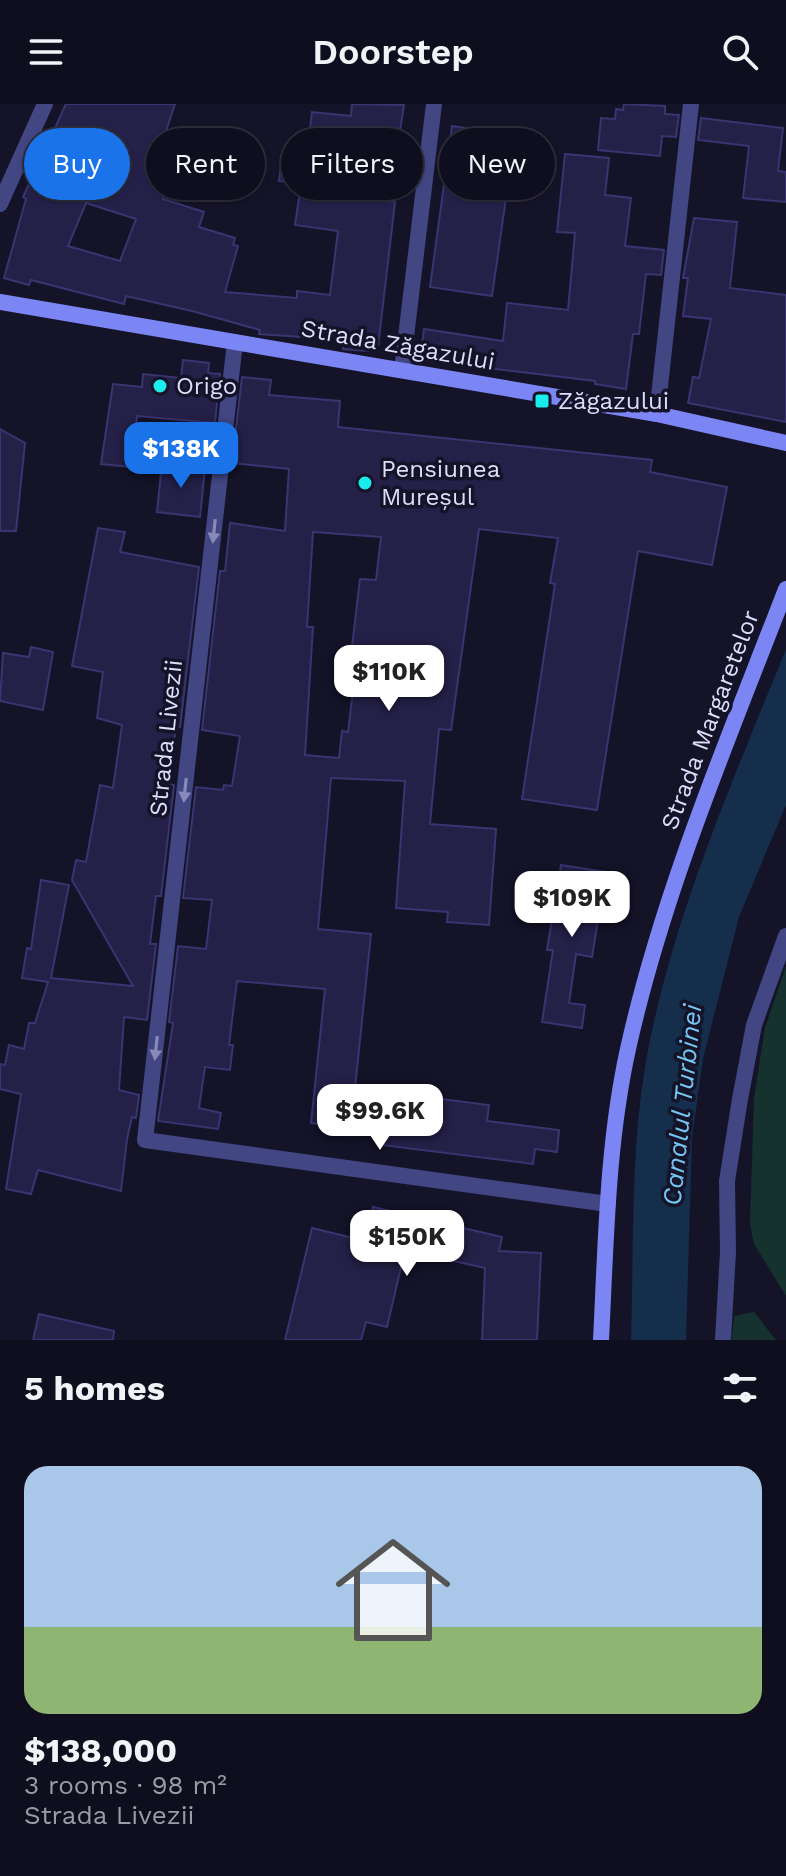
<!DOCTYPE html>
<html lang="en">
<head>
<meta charset="utf-8">
<style>
  body { margin:0; font-family:"Work Sans",sans-serif; background:#1d1c2b; color:#f1f3f6; height:100vh; display:flex; flex-direction:column; font-size:30px; white-space:nowrap }
  * { box-sizing:border-box; margin:0 }
  p { font-size:26px; color:#9b9ca4 }
  .icon { flex:none; width:44px; height:44px; fill:none; stroke:currentColor; stroke-width:2; stroke-linecap:round; stroke-linejoin:round }
  .map { position:relative; height:1236px; overflow:hidden }
  .side { display:flex; flex-direction:column; background:#0f0e1e; flex:1 }
  .side>* { flex:none }
  .hud { position:absolute; left:24px; top:24px; width:738px; height:72px; display:flex; gap:16px }
  .price { position:absolute; translate:-50% -68px; padding:0 18px; border-radius:16px; background:#fff; color:#222; font-size:26px; line-height:52px; filter:drop-shadow(0 2px 4px #0008) }
  .price::after { content:''; position:absolute; left:50%; top:48px; width:24px; height:18px; margin-left:-12px; background:inherit; clip-path:polygon(0 0,100% 0,50% 100%) }
  .price.on { background:#1a73e8; color:#fff }
  ul { padding:0; list-style:none }
  li { display:grid; align-content:center; gap:16px; height:424px; padding:0 24px }
  li+li { border-top:2px solid #2f2e3c }
  li span { display:grid; place-items:center; height:248px; border-radius:24px; color:#555 }
  li>.icon { margin-inline-start:auto }
  span .icon { width:144px; height:144px; fill:#fffc; stroke-width:1 }
  li b { font-size:34px }
  h2 { display:flex; justify-content:space-between; align-items:center; height:96px; padding:0 24px; font-size:34px }
  .pill { padding:0 28px; border-radius:36px; background:#0f0e1e; box-shadow:0 2px 6px #0004,0 0 0 2px #2f2e3c; font-size:28px; line-height:72px }
  .pill.on { background:#1a73e8; color:#fff }
  header { display:flex; justify-content:space-between; align-items:center; height:104px; padding:0 24px; background:#0f0e1e; font-size:36px; font-weight:600 }
  .map>svg:first-child { display:block }
</style>
</head>
<body>
<header><svg class="icon" aria-label="menu" viewBox="0 0 24 24"><path d="M4 6h16M4 12h16M4 18h16"/></svg>Doorstep<svg class="icon" aria-label="search" viewBox="0 0 24 24"><circle cx="10" cy="10" r="6"/><path d="M15 15l6 6"/></svg></header>
<div class="map">
<svg width="786" height="1236" viewBox="0 0 786 1236">
  <rect width="100%" height="100%" fill="#141328"/>
  <g fill="#16322e">
    <path d="M786,862V1192L754,1140L750,1120L754,994L765,924Z"/>
    <path d="M754,1208L776,1236H732L734,1212Z"/>
  </g>
  <path fill="#142e4b" d="M786,545V701L739,813L703,955L692,1034L686,1236H631C634,1140 630,1040 648,946C675,807 733,676 786,545Z"/>
  <g fill="#242048" stroke="#3a3471" stroke-width="2" fill-rule="evenodd">
    <path d="M66,0H175L158,51L173,56L163,95L204,108L199,123L235,134L233,141L238,142L225,188L297,194V187L330,191L338,127L295,121L301,80L279,77L283,46L307,50L312,8L351,12L352,0L404,1L389,97L395,98L378,243L368,247L343,245L344,236L259,230L260,226L192,207L126,192L124,200L31,176L29,181L4,174L26,95L23,93ZM86,99L136,115L120,157L68,142Z"/>
    <path d="M624,0L665,2V10L679,11L676,33L662,32L660,52L598,46L601,14L615,15L616,5L623,6Z"/>
    <path d="M701,14L783,24L778,67L786,68V98L743,94L749,42L698,36Z"/>
    <path d="M452,22L486,27L478,78L482,79L481,92L506,94L492,192L430,183Z"/>
    <path d="M565,50L609,54L605,91L631,94L625,142L664,146L661,171L646,170L639,230H633L626,285L595,280V277L420,256L424,225L503,237L507,199L568,206L575,129L557,128Z"/>
    <path d="M694,114L737,118L730,184L786,191V318L688,299L693,273L699,274L711,215L683,212L688,174H683Z"/>
    <path d="M183,256L209,259L208,269L220,270L215,319L137,312L131,363L101,360L113,280L142,283L143,270L181,274Z"/>
    <path d="M242,273L271,276L269,291L340,297L338,323L652,356L650,368L727,383L712,461L638,447L597,706L522,695L555,480L550,479L558,434L479,425L451,626L439,625L430,720L496,725L489,821L447,818L448,808L396,804L405,677L331,674L318,825L371,830L355,984L489,1001L487,1017L559,1026L557,1048L535,1045L533,1060L382,1041L384,1027L311,1019L325,885L237,877L229,941H233L230,966L205,963L199,1004L221,1009L218,1025L158,1017L173,919L169,918L178,842L206,845L212,796L183,794L196,683L223,686L224,681L232,682L240,632L202,626L220,467H225L230,419L285,427L289,365L232,359ZM313,428L381,433L376,476L360,475L347,585L353,586L348,628L342,627L339,654L305,651L313,523H307Z"/>
    <path d="M0,325L25,339L16,427H0Z"/>
    <path d="M162,359L205,364L200,413L157,408Z"/>
    <path d="M98,424L125,428L120,448L199,463L180,623H176L168,680L174,681L161,792H156L150,840H156L147,916L124,913L119,986L139,991L136,1014L132,1013L127,1035L121,1087L38,1066L31,1090L6,1085L21,990L0,985V960L5,961L9,941L24,945L29,919H35L48,878L22,874L27,844L31,845L41,776L69,781L51,874L133,882L72,776L76,756L86,758L100,681L113,684L122,621L97,614L103,568L72,562Z"/>
    <path d="M31,543L53,548L43,606L0,597L3,549L29,553Z"/>
    <path d="M561,761L606,768L592,853L576,850L569,899L585,901L582,924L542,918L553,846H547Z"/>
    <path d="M373,1103L502,1133L499,1147L541,1149L537,1236H482L485,1164L405,1146L387,1223L366,1218L361,1236H285L312,1124L365,1137Z"/>
    <path d="M39,1210L114,1227L113,1236H33Z"/>
  </g>
  <g fill="none" stroke-linecap="round" stroke-linejoin="round">
    <g stroke="#424683" stroke-width="16">
      <path d="M0,100L45,0"/>
      <path d="M235,238L145,1036L608,1100"/>
      <path d="M402,266L434,0"/>
      <path d="M657,310L691,0"/>
      <path d="M723,1236L728,1148L727,1077L740,995L754,921L786,832"/>
    </g>
    <g stroke="#7c85f4" stroke-width="16">
      <path d="M0,198L657,310L786,339"/>
      <path d="M601,1236C606,1139 607,1040 628,945C663,787 728,636 786,485"/>
    </g>
  </g>
  <defs><path id="oneway-solid" d="M-6-.8H1V-3.2L6.5 0L1 3.2V.8H-6Z" transform="scale(2)"/></defs>
  <g fill="#888ab9">
    <use href="#oneway-solid" transform="translate(214 427) rotate(96)"/>
    <use href="#oneway-solid" transform="translate(185 686) rotate(96)"/>
    <use href="#oneway-solid" transform="translate(156 944) rotate(96)"/>
  </g>
  <g fill="#1aebeb" stroke="#141328" stroke-width="3">
    <circle cx="160" cy="282" r="8"/>
    <rect x="534" y="289" width="16" height="16" rx="4"/>
    <circle cx="365" cy="379" r="8"/>
  </g>
  <g text-anchor="middle" dominant-baseline="central" stroke-width="7" stroke-linejoin="round" paint-order="stroke">
    <g font-size="24" fill="#ddddfc" stroke="#141328">
      <text transform="translate(398 241) rotate(10)">Strada Zăgazului</text>
      <text transform="translate(710 616) rotate(-69)">Strada Margaretelor</text>
      <text transform="translate(166 634) rotate(-84)">Strada Livezii</text>
    </g>
    <g font-size="24" fill="#ddddfc" stroke="#141328" text-anchor="start">
      <text x="176" y="282">Origo</text>
      <text x="558" y="297">Zăgazului</text>
      <text x="381" y="365">Pensiunea<tspan x="381" dy="28">Mureșul</tspan></text>
    </g>
    <g font-size="26" font-style="italic" fill="#74c5f3" stroke="#141328">
      <text transform="translate(682 1001) rotate(-84)">Canalul Turbinei</text>
    </g>
  </g>
</svg>
<b class="price on" style="left:181px;top:386px">$138K</b>
<b class="price" style="left:389px;top:609px">$110K</b>
<b class="price" style="left:572px;top:835px">$109K</b>
<b class="price" style="left:380px;top:1048px">$99.6K</b>
<b class="price" style="left:407px;top:1174px">$150K</b>
<div class="hud">
<a class="pill on">Buy</a>
<a class="pill">Rent</a>
<a class="pill">Filters</a>
<a class="pill">New</a>
</div>
</div>
<section class="side">
<h2>5 homes<svg class="icon" aria-label="filters" viewBox="0 0 24 24"><path d="M4 7h16M4 17h16"/><circle cx="9" cy="7" r="2"/><circle cx="15" cy="17" r="2"/></svg></h2>
<ul>
<li><span style="background:linear-gradient(#a9c7e8 65%,#8fb573 0)"><svg class="icon" aria-label="home" viewBox="0 0 24 24"><path d="M3 11l9-7 9 7M6 9v11h12V9"/></svg></span><div><b>$138,000</b><p>3 rooms · 98 m²</p><p>Strada Livezii</p></div></li>
</ul>
</section>
</body>
</html>
